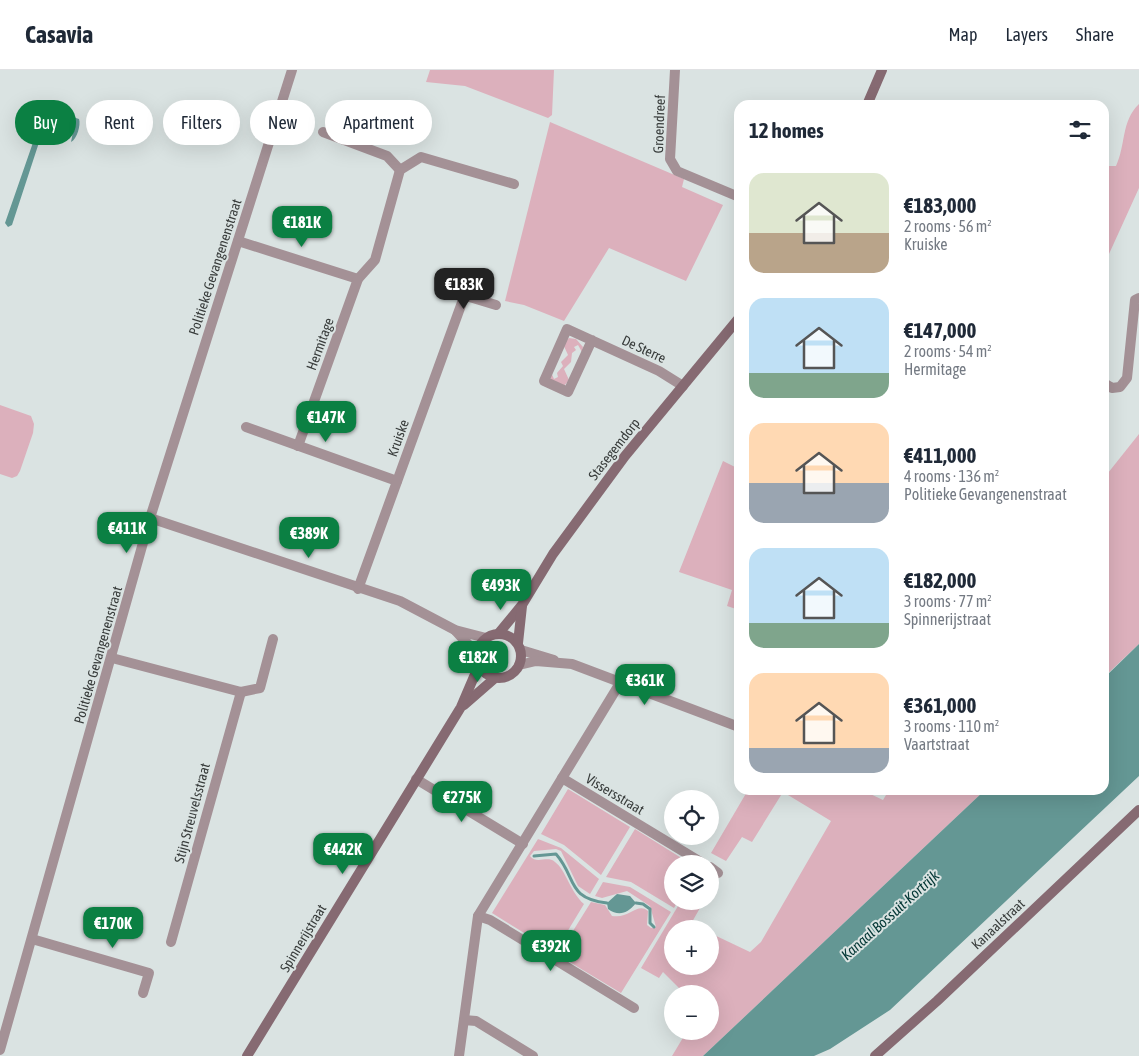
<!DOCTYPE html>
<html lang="en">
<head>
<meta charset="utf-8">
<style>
  body { margin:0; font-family:"Asap Condensed",sans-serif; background:#f2f2f3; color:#1f2937; height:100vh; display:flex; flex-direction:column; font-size:19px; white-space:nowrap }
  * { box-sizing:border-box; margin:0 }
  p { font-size:16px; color:#747a83 }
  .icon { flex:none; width:28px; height:28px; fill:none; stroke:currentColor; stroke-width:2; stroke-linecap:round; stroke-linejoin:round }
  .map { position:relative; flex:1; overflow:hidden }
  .panel { position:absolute; left:734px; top:30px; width:375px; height:695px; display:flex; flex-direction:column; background:#fff; border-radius:15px; box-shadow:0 5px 20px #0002 }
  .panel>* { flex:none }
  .guide { position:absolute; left:15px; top:30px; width:475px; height:45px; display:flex; gap:10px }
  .controls { position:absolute; left:664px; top:720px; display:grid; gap:10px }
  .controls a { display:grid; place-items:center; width:55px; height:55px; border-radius:50%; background:#fff; box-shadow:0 5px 20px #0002; font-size:25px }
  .price { position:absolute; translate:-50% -42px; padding:0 11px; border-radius:10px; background:#0b8043; color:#fff; font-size:16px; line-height:32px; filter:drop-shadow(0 1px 2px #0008) }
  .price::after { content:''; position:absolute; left:50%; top:30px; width:15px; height:11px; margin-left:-8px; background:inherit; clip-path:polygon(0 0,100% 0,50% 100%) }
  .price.active { background:#222; color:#fff }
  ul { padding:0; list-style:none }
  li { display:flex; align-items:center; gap:15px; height:125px; padding:0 15px }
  li span { display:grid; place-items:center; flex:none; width:140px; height:100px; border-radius:15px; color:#555 }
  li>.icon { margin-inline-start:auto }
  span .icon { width:60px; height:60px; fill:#fffc; stroke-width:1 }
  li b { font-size:21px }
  h2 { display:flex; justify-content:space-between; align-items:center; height:60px; padding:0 15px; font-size:21px }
  .pill { padding:0 18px; border-radius:22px; background:#fff; box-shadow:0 5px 20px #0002; font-size:18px; line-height:45px }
  .pill.active { background:#0b8043; color:#fff }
  header { display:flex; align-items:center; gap:30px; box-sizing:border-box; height:70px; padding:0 25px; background:#fff; border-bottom:1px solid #e0e1e3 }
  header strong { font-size:24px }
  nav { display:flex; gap:28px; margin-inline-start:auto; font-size:18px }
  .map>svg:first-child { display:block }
</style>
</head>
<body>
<header>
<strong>Casavia</strong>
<nav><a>Map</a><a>Layers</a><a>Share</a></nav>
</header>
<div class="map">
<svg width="1139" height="986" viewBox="0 0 1139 986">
  <rect width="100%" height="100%" fill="#dae3e2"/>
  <g fill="#dcb0bc">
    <path d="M430,0H554L552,45L548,48L465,16L426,12Z"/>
    <path d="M1139,34V118L1104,195V96H1116C1126,75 1121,51 1139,34Z"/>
    <path d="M550,52L684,109L682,117L723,135L686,211L609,178L564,251L524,235L505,231Z"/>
    <path d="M569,268L576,269L583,277L582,282L578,275L574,277L576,280L572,283L571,292L564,299L569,310L564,316L550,312L551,302L554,309L558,307L557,303L563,296L561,292L568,285L563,274Z"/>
    <path d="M0,335L31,346L34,354L33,363L20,401L17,406L12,408L0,404Z"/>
    <path d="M1139,364V574L1104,607V408Z"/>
    <path d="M723,391L739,399V540L727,536L732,520L679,502Z"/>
    <path d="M568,719L630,757L601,805L564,775L541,764Z"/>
    <path d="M748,720H862L883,730L889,720H985L703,986H672L687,961H710V924H685L663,902L659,908L641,898L681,831H704L692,852L703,859H672V896H710V863L750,882L761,872L831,751L783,722L752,772L742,767L726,791L711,783Z"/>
    <path d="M635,759L691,794H672V831H678L674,838L631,812L606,807Z"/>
    <path d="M538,769L561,778L599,809L590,824L578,816L561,781L556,779L534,781L530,786C537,795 547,785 555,792C566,800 570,822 584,834L555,882L492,843Z"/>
    <path d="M603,812L630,817L671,842L621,923L558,885L591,832L605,835L612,846C630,849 637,832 648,841L647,855L651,858L656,857L650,836L627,821L602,828L595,826Z"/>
  </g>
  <g fill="#649794">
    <path d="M45,38L79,49C81,55 77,69 71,72L75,52L48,45L12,155L8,157L5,153Z"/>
    <path d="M1139,574V706L890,940L830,979L814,986H703L985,720H1104V608Z"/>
    <path d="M617,824L630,826L636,833C628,843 619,847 608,839L607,833Z"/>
  </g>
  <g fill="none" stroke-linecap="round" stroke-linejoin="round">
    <g stroke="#649794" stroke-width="3">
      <path d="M534,786L556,784C577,808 566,828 607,833"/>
      <path d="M636,833L643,834L650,839V853L654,857"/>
    </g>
    <g stroke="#a49196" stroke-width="10">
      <path d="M675,0L670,89L677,101L739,127"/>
      <path d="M323,62L387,86L400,100"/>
      <path d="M238,171L358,209"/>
      <path d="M440,218L496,235"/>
      <path d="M592,270L568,322L544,311L567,259L659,301L683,316"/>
      <path d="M1104,313L1112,318L1120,317L1127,308L1135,230L1139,228"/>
      <path d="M246,357L397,411"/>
      <path d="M298,376L358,209L375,190L400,100L421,87L514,114"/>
      <path d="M150,448L400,531L455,560L486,568"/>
      <path d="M358,519L464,227"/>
      <path d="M455,560L477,584"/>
      <path d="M521,580L554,590"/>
      <path d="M112,588L241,622L260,618L273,569"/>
      <path d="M519,595L536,591L572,594L739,657"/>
      <path d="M562,708L704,794"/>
      <path d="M416,709L523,774"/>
      <path d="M710,797L718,803"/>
      <path d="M478,846L490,850L634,938"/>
      <path d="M32,869L149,903L143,923"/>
      <path d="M171,872L241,622"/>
      <path d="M464,950L476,951L533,986"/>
      <path d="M0,980L150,448L292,0"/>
      <path d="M459,986L478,846L620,613"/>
    </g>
    <g stroke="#866a72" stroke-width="10">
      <path d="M867,35L882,0"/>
      <path d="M499,563L522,535L553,484L625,386L739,248"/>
      <circle cx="499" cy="586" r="22"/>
      <path d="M518,573L522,536"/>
      <path d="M464,635L495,608"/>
      <path d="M247,986L461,637L479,595"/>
      <path d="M875,986L937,931L1139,740"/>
    </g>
  </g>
  <g text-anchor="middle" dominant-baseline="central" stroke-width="4" stroke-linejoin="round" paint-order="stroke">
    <g font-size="14" fill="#383c3b" stroke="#dae3e2">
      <text transform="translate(659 54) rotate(-88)">Groendreef</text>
      <text transform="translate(215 197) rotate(-72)">Politieke Gevangenenstraat</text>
      <text transform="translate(320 274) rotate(-70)">Hermitage</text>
      <text transform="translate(644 279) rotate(25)">De Sterre</text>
      <text transform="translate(398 368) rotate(-70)">Kruiske</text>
      <text transform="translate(614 379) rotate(-52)">Stasegemdorp</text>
      <text transform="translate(98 585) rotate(-74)">Politieke Gevangenenstraat</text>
      <text transform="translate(615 724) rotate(31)">Vissersstraat</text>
      <text transform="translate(192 743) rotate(-75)">Stijn Streuvelsstraat</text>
      <text transform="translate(998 854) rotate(-43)">Kanaalstraat</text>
      <text transform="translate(303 868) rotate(-59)">Spinnerijstraat</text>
    </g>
    <g font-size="15" font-style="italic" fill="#033735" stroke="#dae3e2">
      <text transform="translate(890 845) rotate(-42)">Kanaal Bossuit-Kortrijk</text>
    </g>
  </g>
</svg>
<div class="controls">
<a><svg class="icon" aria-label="locate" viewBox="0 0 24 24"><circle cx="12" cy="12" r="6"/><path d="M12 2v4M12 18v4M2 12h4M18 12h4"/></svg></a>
<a><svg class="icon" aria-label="layers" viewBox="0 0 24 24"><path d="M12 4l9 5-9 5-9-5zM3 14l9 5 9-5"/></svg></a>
<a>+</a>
<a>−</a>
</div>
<b class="price" style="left:302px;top:178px">€181K</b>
<b class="price active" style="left:464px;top:240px">€183K</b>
<b class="price" style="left:326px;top:373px">€147K</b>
<b class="price" style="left:127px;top:484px">€411K</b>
<b class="price" style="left:309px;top:489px">€389K</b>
<b class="price" style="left:501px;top:541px">€493K</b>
<b class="price" style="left:478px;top:613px">€182K</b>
<b class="price" style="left:645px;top:636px">€361K</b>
<b class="price" style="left:462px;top:753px">€275K</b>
<b class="price" style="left:343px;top:805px">€442K</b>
<b class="price" style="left:113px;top:879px">€170K</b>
<b class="price" style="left:551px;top:902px">€392K</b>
<div class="guide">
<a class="pill active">Buy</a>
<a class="pill">Rent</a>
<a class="pill">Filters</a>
<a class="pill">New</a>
<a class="pill">Apartment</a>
</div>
<section class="panel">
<h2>12 homes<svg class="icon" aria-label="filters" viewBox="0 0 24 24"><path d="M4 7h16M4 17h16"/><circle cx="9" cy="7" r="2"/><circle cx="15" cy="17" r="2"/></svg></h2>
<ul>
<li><span style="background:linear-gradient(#dfe7d0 60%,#b9a48a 0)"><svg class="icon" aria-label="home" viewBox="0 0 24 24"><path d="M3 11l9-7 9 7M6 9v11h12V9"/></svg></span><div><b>€183,000</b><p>2 rooms · 56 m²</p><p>Kruiske</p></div></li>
<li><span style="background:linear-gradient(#bfe0f5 75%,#7fa58c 0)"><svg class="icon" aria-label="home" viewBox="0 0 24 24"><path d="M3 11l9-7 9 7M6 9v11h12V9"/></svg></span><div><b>€147,000</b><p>2 rooms · 54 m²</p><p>Hermitage</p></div></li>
<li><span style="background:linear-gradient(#ffd9b3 60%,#9aa5b1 0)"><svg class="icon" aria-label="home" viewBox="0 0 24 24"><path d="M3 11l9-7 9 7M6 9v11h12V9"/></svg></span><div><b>€411,000</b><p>4 rooms · 136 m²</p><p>Politieke Gevangenenstraat</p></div></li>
<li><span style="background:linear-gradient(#bfe0f5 75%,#7fa58c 0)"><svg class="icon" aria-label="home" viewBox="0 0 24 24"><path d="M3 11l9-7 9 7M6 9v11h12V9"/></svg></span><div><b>€182,000</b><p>3 rooms · 77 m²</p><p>Spinnerijstraat</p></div></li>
<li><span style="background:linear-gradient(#ffd9b3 75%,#9aa5b1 0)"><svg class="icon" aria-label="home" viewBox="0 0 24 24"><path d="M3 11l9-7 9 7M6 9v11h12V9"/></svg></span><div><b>€361,000</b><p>3 rooms · 110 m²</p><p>Vaartstraat</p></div></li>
</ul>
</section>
</div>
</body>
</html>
